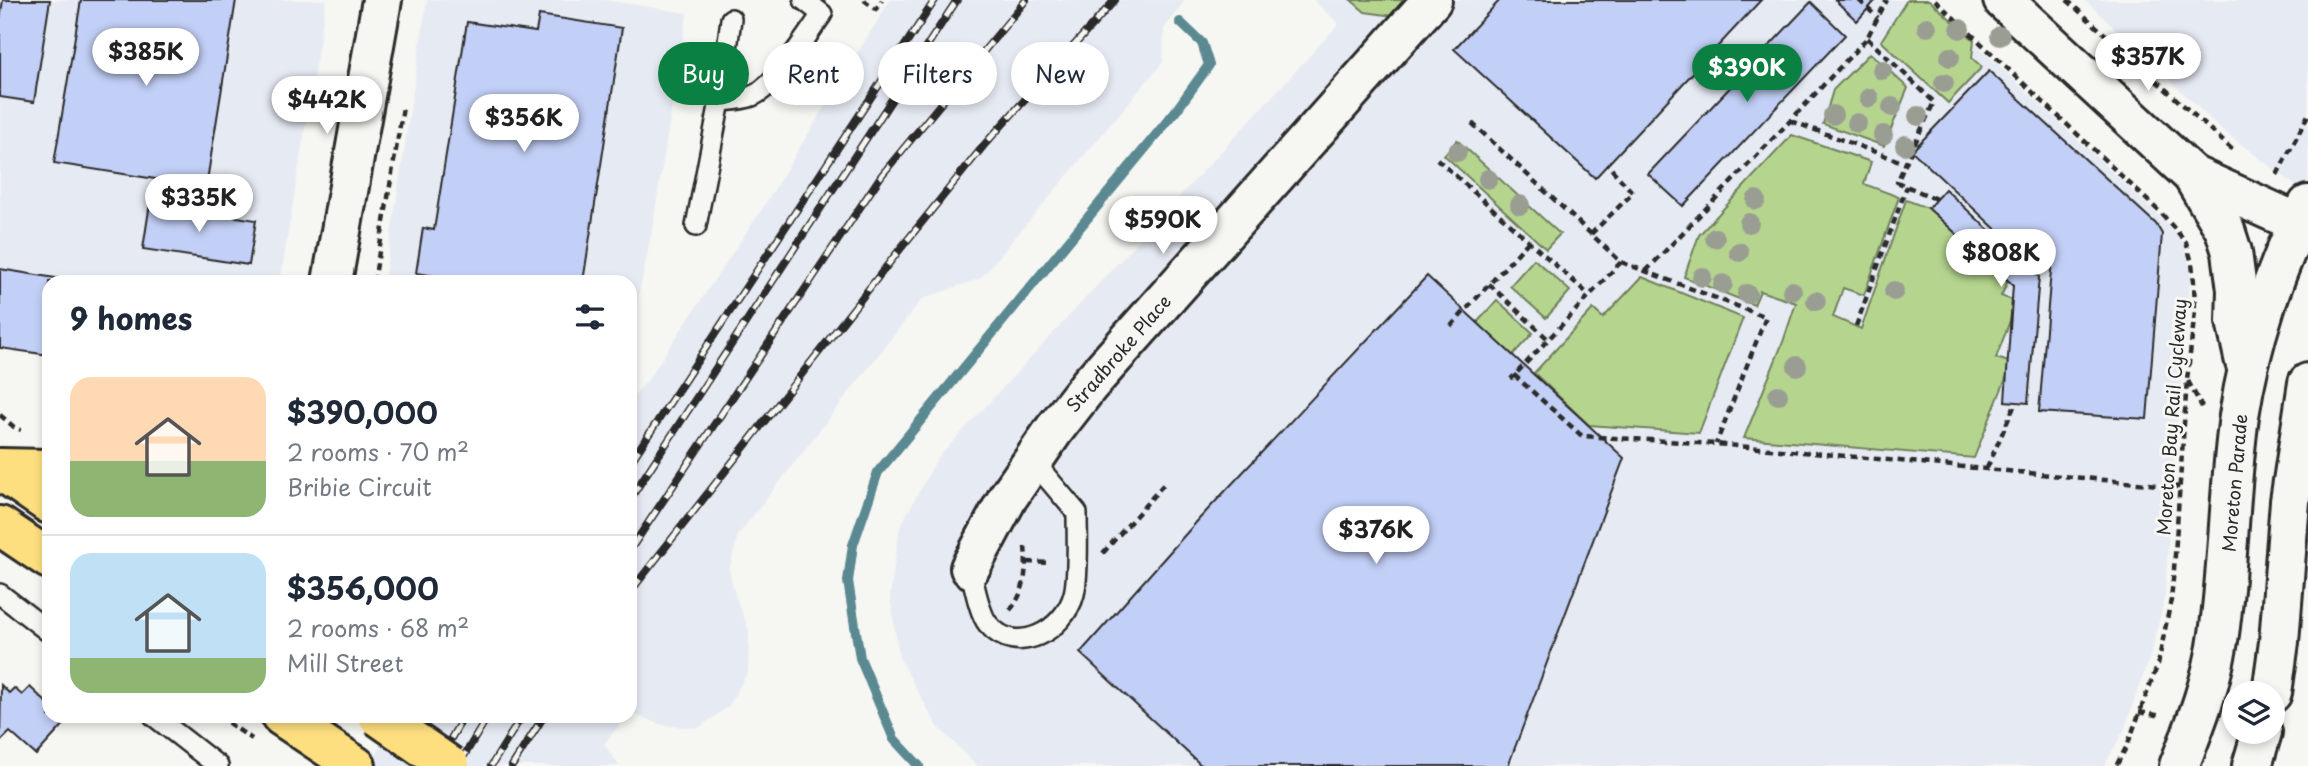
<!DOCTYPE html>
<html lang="en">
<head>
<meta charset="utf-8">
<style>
  body { margin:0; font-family:"Playpen Sans",sans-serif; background:#f6f6f7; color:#1f2937; height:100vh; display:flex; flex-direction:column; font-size:26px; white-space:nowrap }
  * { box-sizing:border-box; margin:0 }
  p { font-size:23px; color:#747a83 }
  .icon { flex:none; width:38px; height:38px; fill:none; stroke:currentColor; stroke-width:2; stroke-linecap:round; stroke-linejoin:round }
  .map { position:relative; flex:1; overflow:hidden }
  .side { position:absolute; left:42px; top:275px; width:595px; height:448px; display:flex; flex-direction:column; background:#fff; border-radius:21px; box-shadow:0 4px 10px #0003 }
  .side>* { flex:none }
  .hud { position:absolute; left:658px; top:42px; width:665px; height:63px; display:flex; gap:14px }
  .controls { position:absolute; left:2222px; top:681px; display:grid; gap:14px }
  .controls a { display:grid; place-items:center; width:63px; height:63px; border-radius:50%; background:#fff; box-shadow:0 4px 10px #0003; font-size:35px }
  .price { position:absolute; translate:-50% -60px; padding:0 16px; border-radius:24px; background:#fff; color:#222; font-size:23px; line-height:46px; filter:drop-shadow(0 2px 4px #0008) }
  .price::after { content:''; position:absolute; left:50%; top:42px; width:21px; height:16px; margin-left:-10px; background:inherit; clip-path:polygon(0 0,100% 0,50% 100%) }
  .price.on { background:#0b8043; color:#fff }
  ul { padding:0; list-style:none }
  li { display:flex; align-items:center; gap:21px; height:175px; padding:0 28px }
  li+li { border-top:2px solid #e0e1e3 }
  li span { display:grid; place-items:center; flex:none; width:196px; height:140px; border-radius:21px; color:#555 }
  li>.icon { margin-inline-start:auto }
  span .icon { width:84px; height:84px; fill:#fffc; stroke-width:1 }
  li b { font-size:30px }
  h2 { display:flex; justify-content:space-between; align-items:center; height:84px; padding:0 28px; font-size:30px }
  .pill { padding:0 24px; border-radius:32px; background:#fff; box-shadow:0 4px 10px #0003; font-size:24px; line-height:63px }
  .pill.on { background:#0b8043; color:#fff }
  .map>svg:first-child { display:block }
</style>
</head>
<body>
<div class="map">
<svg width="2308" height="766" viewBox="0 0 2308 766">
  <rect width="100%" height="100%" fill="#f6f6f2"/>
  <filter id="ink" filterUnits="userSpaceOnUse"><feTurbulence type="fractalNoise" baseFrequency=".0143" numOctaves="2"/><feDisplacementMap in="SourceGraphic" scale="14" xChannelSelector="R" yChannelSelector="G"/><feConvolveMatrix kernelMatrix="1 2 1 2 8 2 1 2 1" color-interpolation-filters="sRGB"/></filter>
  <g filter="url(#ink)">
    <g fill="#e6eaf3">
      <path d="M0,0H326L280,282H80L0,269Z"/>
      <path d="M427,0H604L687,13L652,230L630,338V282H384Z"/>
      <path d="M890,0H1185L1164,29L1163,62L981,278L922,299L738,535L729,570L736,598L749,631L748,672L728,707L698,728L662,725L630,713V400L647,381L764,206Z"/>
      <path d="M1313,0H1929L2172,228L2184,243L2191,273L2171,496L2165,595L2153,647L2124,730L2104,766H978L937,726L899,657L890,595L900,527L937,459L1339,24Z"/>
      <path d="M2085,0H2308V195L2221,129Z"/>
      <path d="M395,716H627L604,744L619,766H371Z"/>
    </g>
    <g fill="#b5d58f" stroke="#70805d" stroke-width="2">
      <path d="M1351,0H1407L1393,16L1365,12Z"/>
      <path d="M1907,0H1929L1974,40L1972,58L1982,67L1948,103L1881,41Z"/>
      <path d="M1870,53L1908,88L1884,146L1823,124L1833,90Z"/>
      <path d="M1792,135L1871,162L1864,184L1899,197L1864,295L1843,288L1833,317L1861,329L1906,200L1928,208L2008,281L2001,296L2017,302L1996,358L2012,363L1974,458L1744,438L1783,342L1796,303L1760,291L1754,305L1684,277L1699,235Z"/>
      <path d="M1457,140L1560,234L1546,249L1444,155Z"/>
      <path d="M1534,259L1570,291L1546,318L1510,286Z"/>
      <path d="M1642,277L1743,318L1699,433L1589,425L1534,373L1593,309L1603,318Z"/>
      <path d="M1497,300L1533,333L1508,360L1473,327Z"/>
    </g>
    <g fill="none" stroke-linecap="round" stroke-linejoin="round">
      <path stroke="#5a8992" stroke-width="10" d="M919,766L894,739L860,658L848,581L853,545L878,472L1175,112L1209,65L1202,43L1180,22"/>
    </g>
    <g fill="#c2cff6" stroke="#2b2b2b" stroke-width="2">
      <path d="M3,0H50L34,102L0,97V19Z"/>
      <path d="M81,0H236L206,187L54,163Z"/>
      <path d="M1500,0H1761L1595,178L1454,49Z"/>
      <path d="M1835,0H1876L1857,21Z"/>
      <path d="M1811,2L1845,35L1683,206L1648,174Z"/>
      <path d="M539,15L622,28L583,282H441L442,277L416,273L423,228L434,230L467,22L536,32Z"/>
      <path d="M1989,71L2156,224L2162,234L2147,419L2039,412L2052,259L2043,250H2018L1912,151Z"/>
      <path d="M1945,189L2039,277L2028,403L2005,401L2013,285L1928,208Z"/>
      <path d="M150,203L256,220L249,265L143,249Z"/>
      <path d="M0,269L80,282H49V355L0,348Z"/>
      <path d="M1427,276L1624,458L1508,766H1202L1080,653L1200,518Z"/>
      <path d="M1,685L9,693L14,688L22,695L30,687L49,705V716H61L67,721L36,755L10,732L0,742Z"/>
    </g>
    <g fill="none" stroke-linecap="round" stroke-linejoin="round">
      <defs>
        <g id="service">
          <path d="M720,101C730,100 742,100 752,96C774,88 808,34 822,14L804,0"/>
          <path d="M696,226L720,101L731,19"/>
          <path d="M970,568C974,583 979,613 988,624C1016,658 1065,630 1074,594C1079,575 1077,534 1077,513L1033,461"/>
          <path d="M0,594L49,632"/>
          <path d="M154,716L218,766"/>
        </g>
        <g id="minor">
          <path d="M2003,0L2192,175L2225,230L2232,252L2237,290L2236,321L2245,362"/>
          <path d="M2192,175L2298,223L2308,231"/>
          <path d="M332,282L382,0"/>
          <path d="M970,568L1008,497L1054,430L1089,385L1432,0"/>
          <path d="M2272,693L2279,642L2290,501L2308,383"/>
          <path d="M2179,766C2196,723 2213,680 2219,634C2229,562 2229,489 2239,416C2250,344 2274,269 2308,205"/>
          <path d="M2252,766L2262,732"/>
        </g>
        <g id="trunk">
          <path d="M0,468L49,469"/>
          <path d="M0,470L49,504"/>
          <path d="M0,526L49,559"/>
          <path d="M281,716L356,766"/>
        </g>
      </defs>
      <use href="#service" stroke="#2b2b2b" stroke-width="24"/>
      <use href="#minor" stroke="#2b2b2b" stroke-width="44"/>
      <use href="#trunk" stroke="#2b2b2b" stroke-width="44"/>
      <g stroke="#2b2b2b" stroke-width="4.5" stroke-dasharray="7 5" stroke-linecap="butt">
        <path d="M864,0L876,9L882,0"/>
        <path d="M1859,0L1878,18"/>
        <path d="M1935,0L2162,214L2186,242L2192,263L2194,282L2195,311L2187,380L2174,569L2171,600L2158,664L2127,746L2116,766"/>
        <path d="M2067,0L2235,152"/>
        <path d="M1867,38L1934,102L1897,182L1936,199"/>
        <path d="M1791,121L1905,163"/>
        <path d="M1472,123L1621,262L1511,379"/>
        <path d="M1437,159L1589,295"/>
        <path d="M2277,175L2308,115"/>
        <path d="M1591,234L1633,193L1607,164"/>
        <path d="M1621,262L1766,317L1716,444"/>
        <path d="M1646,271L1790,121L1867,38L1887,0"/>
        <path d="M374,282L403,107"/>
        <path d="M1489,284L1548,339"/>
        <path d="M1451,326L1528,242"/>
        <path d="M1856,326L1907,186"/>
        <path d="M1514,375L1582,436L1716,444L2180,487"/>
        <path d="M2188,381L2202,407"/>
        <path d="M0,415L14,427L21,430"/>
        <path d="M1987,468L2016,402"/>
        <path d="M1103,553L1164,484"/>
        <path d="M1027,562L1050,563"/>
        <path d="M1010,610C1026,592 1027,569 1025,546"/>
        <path d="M2139,712L2162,716"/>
        <path d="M218,716L252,739"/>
      </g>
      <use href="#service" stroke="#f6f6f2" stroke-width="19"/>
      <use href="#minor" stroke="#f6f6f2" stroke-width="38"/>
      <use href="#trunk" stroke="#fedf80" stroke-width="38"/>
      <defs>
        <g id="rail">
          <path d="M630,463L935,0"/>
          <path d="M630,499L957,0"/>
          <path d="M630,550L881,176L1026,0"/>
          <path d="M630,592L901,248L985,144L1115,0"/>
          <path d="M435,766L464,716"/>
          <path d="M458,766L488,716"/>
          <path d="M491,766L522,716"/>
          <path d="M512,766L544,716"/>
        </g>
      </defs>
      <use href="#rail" stroke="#2b2b2b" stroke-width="8"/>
      <use href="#rail" stroke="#f6f6f2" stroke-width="5" stroke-dasharray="16" stroke-linecap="butt"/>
      <defs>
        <path id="trunk-bridge" d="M378,716L450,766"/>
      </defs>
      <use href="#trunk-bridge" stroke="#2b2b2b" stroke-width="44" stroke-linecap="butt"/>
      <use href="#trunk-bridge" stroke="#fedf80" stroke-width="38"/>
    </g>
    <g fill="#9a9e92">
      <circle cx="1927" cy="27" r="10"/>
      <circle cx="1960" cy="29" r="10"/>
      <circle cx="2000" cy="36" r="10"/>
      <circle cx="1950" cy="57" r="10"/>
      <circle cx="1882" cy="70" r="10"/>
      <circle cx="1944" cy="83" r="10"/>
      <circle cx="1869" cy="98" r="10"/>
      <circle cx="1892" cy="107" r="10"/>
      <circle cx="1833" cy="115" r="10"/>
      <circle cx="1918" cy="116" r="10"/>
      <circle cx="1857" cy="123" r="10"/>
      <circle cx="1883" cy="135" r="10"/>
      <circle cx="1905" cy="145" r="10"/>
      <circle cx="1457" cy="152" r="10"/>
      <circle cx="1488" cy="179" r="10"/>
      <circle cx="1756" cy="200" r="10"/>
      <circle cx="1520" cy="205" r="10"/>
      <circle cx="1749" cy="223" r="10"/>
      <circle cx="1715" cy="238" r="10"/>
      <circle cx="1739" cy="252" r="10"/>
      <circle cx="1702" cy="277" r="10"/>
      <circle cx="1723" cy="284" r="10"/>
      <circle cx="1792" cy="291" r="10"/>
      <circle cx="1894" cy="291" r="10"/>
      <circle cx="1747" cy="294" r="10"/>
      <circle cx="1816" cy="301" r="10"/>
      <circle cx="1797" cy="366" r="10"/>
      <circle cx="1778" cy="395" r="10"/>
    </g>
  </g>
  <g text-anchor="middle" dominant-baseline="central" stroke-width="6" stroke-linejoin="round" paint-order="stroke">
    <g font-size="18" fill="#2b2b2b" stroke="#f6f6f2">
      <text transform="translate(1118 353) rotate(-49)">Stradbroke Place</text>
      <text transform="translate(2171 417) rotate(-86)">Moreton Bay Rail Cycleway</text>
      <text transform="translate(2234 483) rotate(-85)">Moreton Parade</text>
    </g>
  </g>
</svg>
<div class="controls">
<a><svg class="icon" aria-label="layers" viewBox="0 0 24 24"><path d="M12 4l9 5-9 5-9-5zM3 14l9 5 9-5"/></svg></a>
</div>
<b class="price" style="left:146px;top:88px">$385K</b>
<b class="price" style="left:2148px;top:93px">$357K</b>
<b class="price on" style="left:1747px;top:104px">$390K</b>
<b class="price" style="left:327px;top:136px">$442K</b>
<b class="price" style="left:524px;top:154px">$356K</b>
<b class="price" style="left:199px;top:234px">$335K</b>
<b class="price" style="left:1163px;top:256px">$590K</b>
<b class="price" style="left:2001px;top:289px">$808K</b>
<b class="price" style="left:1376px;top:566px">$376K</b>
<div class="hud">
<a class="pill on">Buy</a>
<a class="pill">Rent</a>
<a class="pill">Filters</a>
<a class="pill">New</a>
</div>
<section class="side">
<h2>9 homes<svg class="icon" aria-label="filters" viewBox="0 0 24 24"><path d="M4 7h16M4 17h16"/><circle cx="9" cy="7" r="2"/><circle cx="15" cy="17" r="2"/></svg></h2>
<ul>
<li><span style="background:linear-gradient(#ffd9b3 60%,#8fb573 0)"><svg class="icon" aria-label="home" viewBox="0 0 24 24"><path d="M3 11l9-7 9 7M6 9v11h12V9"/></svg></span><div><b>$390,000</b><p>2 rooms · 70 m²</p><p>Bribie Circuit</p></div></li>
<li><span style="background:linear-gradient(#bfe0f5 75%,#8fb573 0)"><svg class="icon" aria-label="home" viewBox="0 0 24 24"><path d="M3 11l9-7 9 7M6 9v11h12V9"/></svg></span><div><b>$356,000</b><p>2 rooms · 68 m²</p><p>Mill Street</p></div></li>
</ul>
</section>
</div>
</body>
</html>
